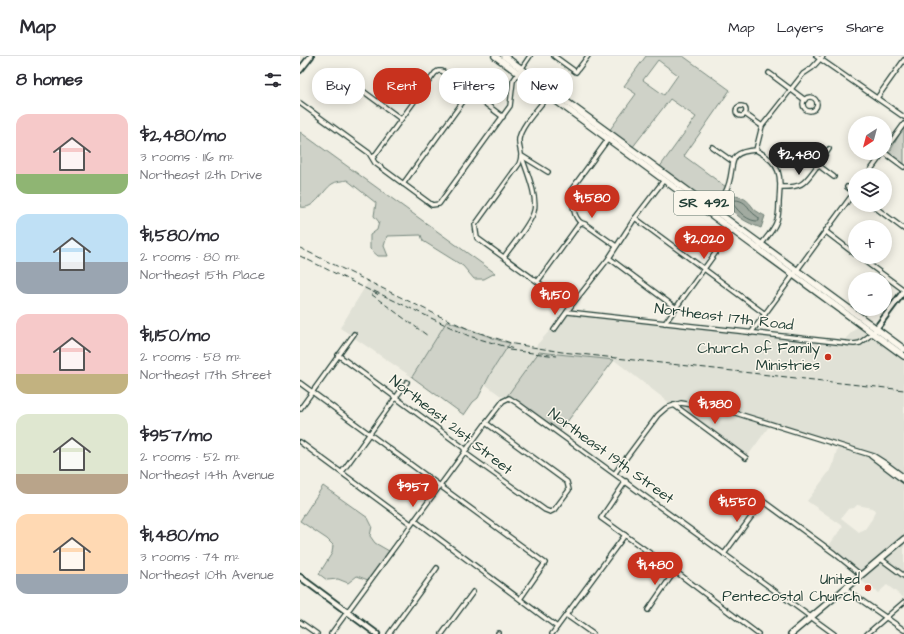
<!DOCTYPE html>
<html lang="en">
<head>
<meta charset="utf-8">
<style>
  body { margin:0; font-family:"Architects Daughter",sans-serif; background:#f7f7f7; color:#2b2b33; height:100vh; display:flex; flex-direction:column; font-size:15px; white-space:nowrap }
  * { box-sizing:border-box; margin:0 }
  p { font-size:13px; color:#7c7c81 }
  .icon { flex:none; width:22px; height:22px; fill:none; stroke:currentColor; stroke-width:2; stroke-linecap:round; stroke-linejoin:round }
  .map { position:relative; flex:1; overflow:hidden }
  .panel { display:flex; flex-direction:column; background:#fff; width:300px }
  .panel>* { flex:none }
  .top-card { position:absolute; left:12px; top:12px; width:380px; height:36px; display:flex; gap:8px }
  .needle { width:26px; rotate:216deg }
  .fabs { position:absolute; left:548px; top:60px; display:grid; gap:8px }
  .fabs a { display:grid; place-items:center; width:44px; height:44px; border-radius:50%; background:#fff; box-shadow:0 2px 10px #0003; font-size:20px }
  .price { position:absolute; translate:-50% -34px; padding:0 9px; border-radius:14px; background:#c8321e; color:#fff; font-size:13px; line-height:26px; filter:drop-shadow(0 1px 2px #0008) }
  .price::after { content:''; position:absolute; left:50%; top:24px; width:12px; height:9px; margin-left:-6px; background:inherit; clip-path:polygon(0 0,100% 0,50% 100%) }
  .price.selected { background:#222; color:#fff }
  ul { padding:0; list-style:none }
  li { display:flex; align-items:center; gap:12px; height:100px; padding:0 16px }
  li span { display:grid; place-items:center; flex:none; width:112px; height:80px; border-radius:12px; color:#555 }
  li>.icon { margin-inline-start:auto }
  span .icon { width:48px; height:48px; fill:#fffc; stroke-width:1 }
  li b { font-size:17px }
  h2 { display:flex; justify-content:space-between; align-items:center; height:48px; padding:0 16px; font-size:17px }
  .tag { padding:0 14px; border-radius:16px; background:#fff; box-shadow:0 2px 10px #0003; font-size:14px; line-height:36px }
  .tag.selected { background:#c8321e; color:#fff }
  header { display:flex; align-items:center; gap:24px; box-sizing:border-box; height:56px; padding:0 20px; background:#fff; border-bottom:1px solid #e1e1e2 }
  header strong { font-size:19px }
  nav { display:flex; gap:22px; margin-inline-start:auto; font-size:14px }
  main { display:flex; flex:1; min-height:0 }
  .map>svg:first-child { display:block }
</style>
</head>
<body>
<header>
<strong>Map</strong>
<nav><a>Map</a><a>Layers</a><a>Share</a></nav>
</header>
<main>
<section class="panel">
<h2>8 homes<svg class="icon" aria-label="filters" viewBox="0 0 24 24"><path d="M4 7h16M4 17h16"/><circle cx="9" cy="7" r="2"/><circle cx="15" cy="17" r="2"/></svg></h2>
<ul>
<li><span style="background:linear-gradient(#f6c9c9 75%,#8fb573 0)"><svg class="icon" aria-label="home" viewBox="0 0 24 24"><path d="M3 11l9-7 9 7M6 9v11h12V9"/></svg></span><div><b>$2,480/mo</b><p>3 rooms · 116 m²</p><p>Northeast 12th Drive</p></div></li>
<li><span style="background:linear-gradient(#bfe0f5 60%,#9aa5b1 0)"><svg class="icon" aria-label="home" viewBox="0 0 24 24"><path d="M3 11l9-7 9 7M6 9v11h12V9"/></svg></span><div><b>$1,580/mo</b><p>2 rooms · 80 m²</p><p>Northeast 15th Place</p></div></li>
<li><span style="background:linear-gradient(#f6c9c9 75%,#c2b280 0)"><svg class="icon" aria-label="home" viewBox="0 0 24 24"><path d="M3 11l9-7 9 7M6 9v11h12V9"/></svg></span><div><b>$1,150/mo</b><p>2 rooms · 58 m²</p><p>Northeast 17th Street</p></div></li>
<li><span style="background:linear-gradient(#dfe7d0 75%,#b9a48a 0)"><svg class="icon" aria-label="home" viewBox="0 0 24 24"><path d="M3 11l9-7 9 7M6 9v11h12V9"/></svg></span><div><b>$957/mo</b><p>2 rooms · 52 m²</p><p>Northeast 14th Avenue</p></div></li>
<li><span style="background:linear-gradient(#ffd9b3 75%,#9aa5b1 0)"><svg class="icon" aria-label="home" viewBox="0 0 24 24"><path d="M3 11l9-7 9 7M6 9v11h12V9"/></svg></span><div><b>$1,480/mo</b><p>3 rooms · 74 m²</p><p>Northeast 10th Avenue</p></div></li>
</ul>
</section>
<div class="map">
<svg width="604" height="578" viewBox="0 0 604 578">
  <rect width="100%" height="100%" fill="#f2f0e5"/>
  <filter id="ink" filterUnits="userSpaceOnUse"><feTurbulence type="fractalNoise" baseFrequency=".025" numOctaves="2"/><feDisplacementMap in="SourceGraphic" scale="8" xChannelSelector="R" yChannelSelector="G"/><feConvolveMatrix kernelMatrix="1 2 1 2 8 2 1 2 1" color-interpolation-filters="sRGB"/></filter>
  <g filter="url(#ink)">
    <g fill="#e0e1d6" fill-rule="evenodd">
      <path d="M68,226L147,265L112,321L53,281L56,278L54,276L51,279L40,272Z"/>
      <path d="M269,257L539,288H561L572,279L604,302V419L586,405L574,398L450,359L430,353L388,346L380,345L371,348L314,304L240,296L207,340H201L185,328L192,315L210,287L234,292L262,261L252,275L254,276Z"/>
      <path d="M559,269L570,277L560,285L554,286L543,285Z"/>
      <path d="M380,348L429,356L470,369L447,401L378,349Z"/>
      <path d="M538,390L569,401L604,427V481L562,517L528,491L543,470L507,445L532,412ZM557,449L573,452L575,455L572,463L565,473L559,476L541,462L548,453L554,452Z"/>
      <path d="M604,485V518L583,503Z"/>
      <path d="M580,505L604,522V542L587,529L578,537L559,523Z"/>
    </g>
    <g fill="#cfd2c8" stroke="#77887e" fill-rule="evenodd">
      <path d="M346,0H383L430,34L384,100L426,131L423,139L414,152L359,112L396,61L370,43L332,92L309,75L336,38L324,30ZM358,4L378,19L364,39L343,24Z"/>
      <path d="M604,70V110L588,99Z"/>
      <path d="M0,76L195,217L184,223H174L163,210L123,185L121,179L87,180L84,190L88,200H78L70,193V179L77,174L79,166L74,160L76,147L47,124C43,125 36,125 32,128C22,135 15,154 0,151Z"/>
      <path d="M147,265L201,285L210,287L192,315L178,342L173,346L164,359L112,321Z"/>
      <path d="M239,296L314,304L260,375L210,340H207Z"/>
      <path d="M23,430L68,462L72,470L70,480L75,487L89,495L68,524L57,520L48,527L38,523L27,524L19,518L32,497L33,489L27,483L0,465Z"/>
    </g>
    <path fill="#a2aba1" stroke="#6e7f75" d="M432,140C443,140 448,144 454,153C457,156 462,158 465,160L461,172C448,167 430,159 428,144Z"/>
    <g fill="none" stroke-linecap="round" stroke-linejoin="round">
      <path stroke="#536960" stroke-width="1" d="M435,144C443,144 447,149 451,155C453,158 457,160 459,162V165C448,166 439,156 433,148V146Z"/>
      <defs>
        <g id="minor">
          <path d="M254,0L276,16L288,0"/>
          <path d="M516,0L604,61"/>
          <path d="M469,17L505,44"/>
          <path d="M55,33L63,35L101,63"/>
          <path d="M249,38C241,50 221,69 219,83C218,94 224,95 219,108L175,169L177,182L271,250L254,274"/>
          <circle cx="510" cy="48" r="7"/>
          <path d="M577,42L604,4"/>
          <path d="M0,47L69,97L75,107L132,149L139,148L210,50L213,25L230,0"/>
          <circle cx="441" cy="55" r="5"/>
          <path d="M445,58L462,70"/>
          <path d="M309,82L271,134C273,145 272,166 285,168L316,190"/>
          <path d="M412,91L432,105"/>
          <path d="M529,93L518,109L534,121"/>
          <path d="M456,94C482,108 481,119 479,146C479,153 479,161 476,167C473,175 465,183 460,190"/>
          <path d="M585,94L604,68"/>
          <path d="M585,97L604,111"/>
          <path d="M222,100L248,116"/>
          <path d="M73,102L135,17L138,15H142L203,61"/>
          <path d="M567,119L583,97"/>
          <path d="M103,128L170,36"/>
          <path d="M480,131C504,132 504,127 518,109"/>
          <path d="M547,131L555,137"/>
          <path d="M572,149L604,173"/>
          <path d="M414,155C420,146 426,138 429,127C435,106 427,96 456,94L462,70L503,18L512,12L523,0"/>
          <path d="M335,162L465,258"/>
          <path d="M525,175L555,198"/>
          <path d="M204,201C212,189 231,168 234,155C238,141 226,114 222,101"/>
          <path d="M559,201L604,234"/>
          <path d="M309,202L376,252"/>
          <path d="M238,225L280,167"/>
          <path d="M271,250L309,202L335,162L364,124"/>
          <path d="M268,256L554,288L560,287L573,277"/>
          <path d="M365,267L432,174"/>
          <path d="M451,277L555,135"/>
          <path d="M38,299L164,392L165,397L245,454L250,456L254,454L269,434L267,426L186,367"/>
          <path d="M0,327L245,507L220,543"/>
          <path d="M374,349L446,402"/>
          <path d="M0,353L54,278"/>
          <path d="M0,386L111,468"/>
          <path d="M571,400L604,425"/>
          <path d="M42,416L107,326"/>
          <path d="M315,417L358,359L366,352L381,347L429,355L574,400L585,407L604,421"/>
          <path d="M326,425L301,462L375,515L458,578"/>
          <path d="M114,464L257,571"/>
          <path d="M424,498L463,445L534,497L561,519"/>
          <path d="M581,503L604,520"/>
          <path d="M545,533L604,574"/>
          <path d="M348,554L375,515"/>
          <path d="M266,559L293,578"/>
          <path d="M0,566L17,578"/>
          <path d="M31,578L186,367L203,345L209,342L217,347L534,578"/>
          <path d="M89,578L137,512"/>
          <path d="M142,578L173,536"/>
          <path d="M198,578V577"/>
          <path d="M252,578L325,479"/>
          <path d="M567,578L604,546"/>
        </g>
        <g id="tertiary">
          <path d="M0,14L11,0"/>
          <path d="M575,274L604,235"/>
          <path d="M0,521L77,578"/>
        </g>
        <path id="secondary" d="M491,578L604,483"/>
        <g id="primary">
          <path d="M195,0L604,300"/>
          <path d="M204,0L604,293"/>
        </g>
      </defs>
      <use href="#minor" stroke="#1f3d34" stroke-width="6"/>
      <use href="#tertiary" stroke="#1f3d34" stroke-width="8"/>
      <use href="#secondary" stroke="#1f3d34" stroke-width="8"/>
      <use href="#primary" stroke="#1f3d34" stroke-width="8"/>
      <use href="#minor" stroke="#fbf7ec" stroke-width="3.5"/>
      <use href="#tertiary" stroke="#fbf7ec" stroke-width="4.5"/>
      <use href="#secondary" stroke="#fbf7ec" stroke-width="5"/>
      <use href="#primary" stroke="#fbf7ec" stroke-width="5.5"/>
      <g stroke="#1f3d34" stroke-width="1" stroke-dasharray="6 3" stroke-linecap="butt">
        <path d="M0,192L137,259L171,274L214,288L262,296L604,334"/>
        <path d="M0,200L79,239"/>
        <path d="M74,235L169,280L214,293"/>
        <path d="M71,238L128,280"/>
        <path d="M209,294L257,300"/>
      </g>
    </g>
  </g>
  <g fill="#c8321e" stroke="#fbf7ec" stroke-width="1.5">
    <circle cx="528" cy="301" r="4"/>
    <circle cx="568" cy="532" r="4"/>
  </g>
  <g text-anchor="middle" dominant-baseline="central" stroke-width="3" stroke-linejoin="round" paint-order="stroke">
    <rect fill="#fbf7ec" stroke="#61756b" stroke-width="1" x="374" y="135" width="60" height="24" rx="3"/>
    <g font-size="14" font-weight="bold" fill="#1f3d34">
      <text x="404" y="147">SR 492</text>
    </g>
    <g font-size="15" fill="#1f3d34" stroke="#fbf7ec">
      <text transform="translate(424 261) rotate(7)">Northeast 17th Road</text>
      <text transform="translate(151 369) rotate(38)">Northeast 21st Street</text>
      <text transform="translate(311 400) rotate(36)">Northeast 19th Street</text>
    </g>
    <g font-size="15" fill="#1f3d34" stroke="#fbf7ec" text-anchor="end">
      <text x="520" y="292">Church of Family<tspan x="520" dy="17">Ministries</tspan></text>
      <text x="560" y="523">United<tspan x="560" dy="17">Pentecostal Church</tspan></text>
    </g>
  </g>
</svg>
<div class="fabs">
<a><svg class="needle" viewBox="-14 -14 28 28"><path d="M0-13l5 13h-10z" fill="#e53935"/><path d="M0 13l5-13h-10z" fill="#7c7c81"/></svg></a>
<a><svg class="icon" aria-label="layers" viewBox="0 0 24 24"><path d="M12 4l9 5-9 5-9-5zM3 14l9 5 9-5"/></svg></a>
<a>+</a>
<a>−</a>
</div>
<b class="price selected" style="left:499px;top:120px">$2,480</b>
<b class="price" style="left:292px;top:163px">$1,580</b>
<b class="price" style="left:404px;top:204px">$2,020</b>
<b class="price" style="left:255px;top:260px">$1,150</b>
<b class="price" style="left:415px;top:369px">$1,380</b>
<b class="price" style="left:113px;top:452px">$957</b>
<b class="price" style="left:437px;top:467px">$1,550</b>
<b class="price" style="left:355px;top:530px">$1,480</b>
<div class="top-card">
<a class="tag">Buy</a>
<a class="tag selected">Rent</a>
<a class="tag">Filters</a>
<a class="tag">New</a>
</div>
</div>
</main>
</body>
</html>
